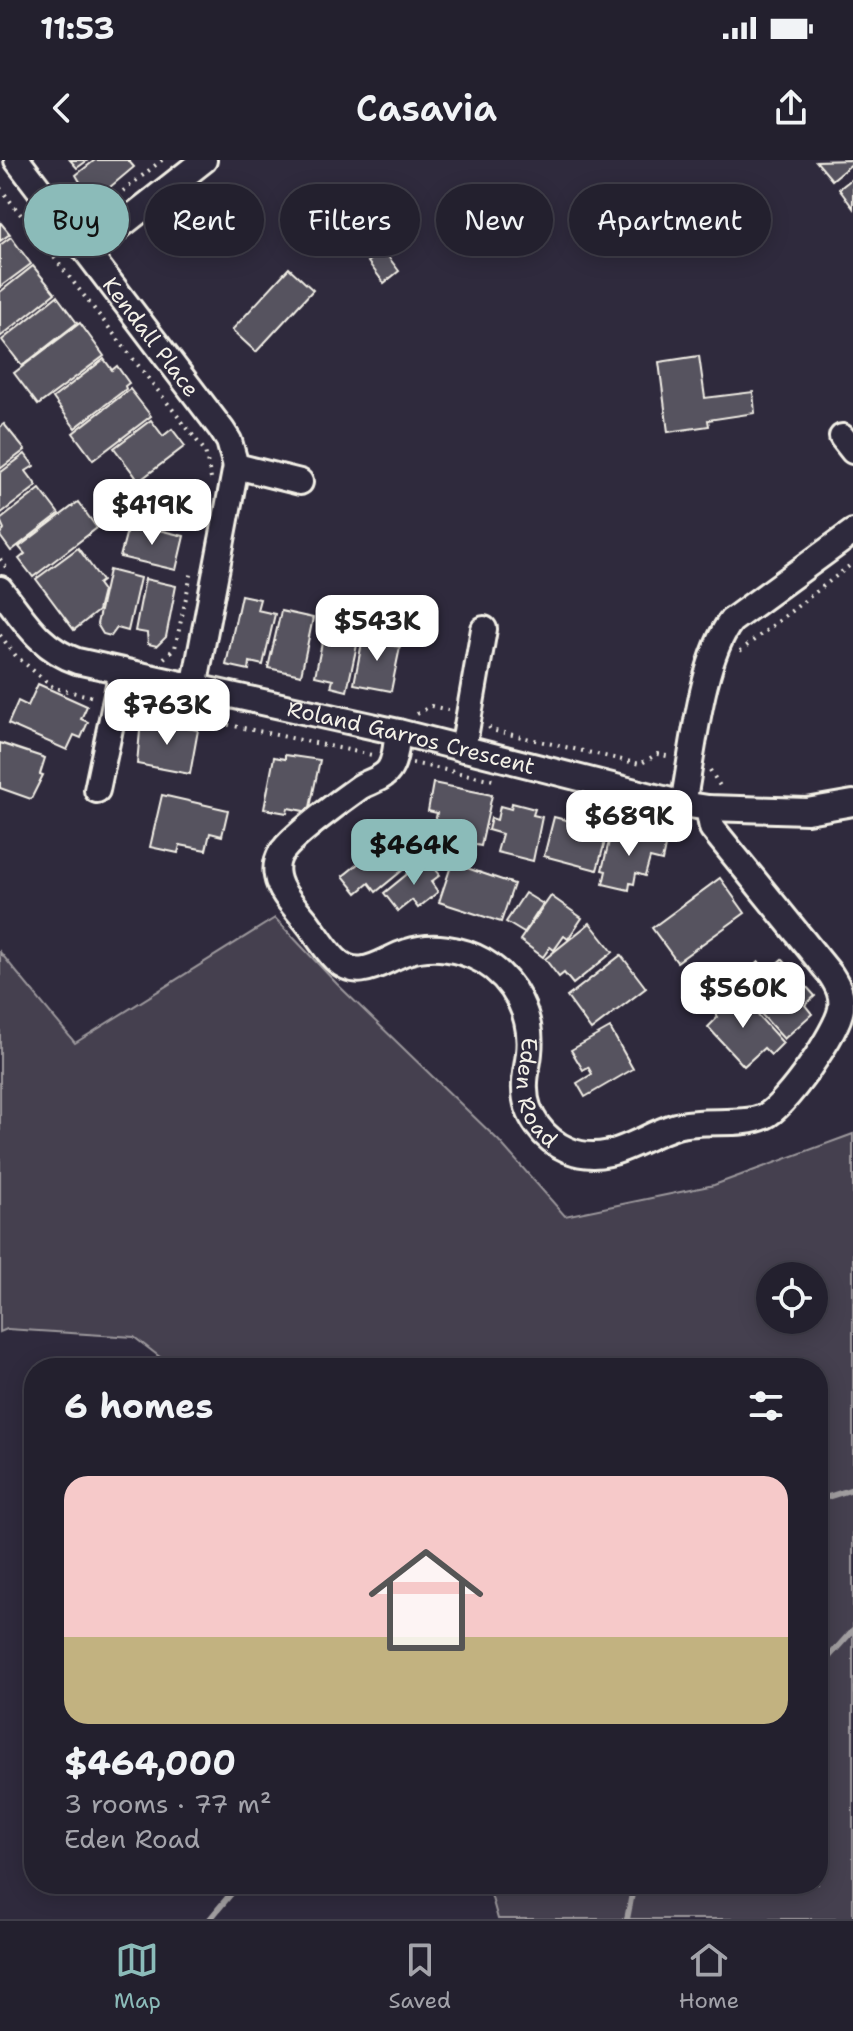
<!DOCTYPE html>
<html lang="en">
<head>
<meta charset="utf-8">
<style>
  body { margin:0; font-family:"Shantell Sans",sans-serif; background:#2f2d3a; color:#f1f3f6; height:100vh; display:flex; flex-direction:column; font-size:30px; white-space:nowrap }
  * { box-sizing:border-box; margin:0 }
  p { font-size:26px; color:#a3a3aa }
  .icon { flex:none; width:44px; height:44px; fill:none; stroke:currentColor; stroke-width:2; stroke-linecap:round; stroke-linejoin:round }
  .map { position:relative; flex:1; overflow:hidden }
  .drawer { position:absolute; left:24px; top:1198px; width:804px; height:536px; display:flex; flex-direction:column; background:#23202e; border-radius:32px; box-shadow:0 4px 20px #0003,0 0 0 2px #403e4a }
  .drawer>* { flex:none }
  .banner { position:absolute; left:24px; top:24px; width:806px; height:72px; display:flex; gap:16px }
  .fabs { position:absolute; left:756px; top:1102px; display:grid; gap:16px }
  .fabs a { display:grid; place-items:center; width:72px; height:72px; border-radius:50%; background:#23202e; box-shadow:0 4px 20px #0003,0 0 0 2px #403e4a; font-size:40px }
  .price { position:absolute; translate:-50% -68px; padding:0 18px; border-radius:16px; background:#fff; color:#222; font-size:26px; line-height:52px; filter:drop-shadow(0 2px 4px #0008) }
  .price::after { content:''; position:absolute; left:50%; top:48px; width:24px; height:18px; margin-left:-12px; background:inherit; clip-path:polygon(0 0,100% 0,50% 100%) }
  .price.selected { background:#8bbbb9; color:#111 }
  ul { padding:0; list-style:none }
  li { display:grid; align-content:center; gap:16px; height:424px; padding:0 40px }
  li+li { border-top:2px solid #403e4a }
  li span { display:grid; place-items:center; height:248px; border-radius:24px; color:#555 }
  li>.icon { margin-inline-start:auto }
  span .icon { width:144px; height:144px; fill:#fffc; stroke-width:1 }
  li b { font-size:34px }
  h2 { display:flex; justify-content:space-between; align-items:center; height:96px; padding:0 40px; font-size:34px }
  .chip { padding:0 28px; border-radius:36px; background:#23202e; box-shadow:0 4px 20px #0003,0 0 0 2px #403e4a; font-size:28px; line-height:72px }
  .chip.selected { background:#8bbbb9; color:#111 }
  .status { display:flex; justify-content:space-between; align-items:center; height:56px; padding:0 40px; background:#23202e; direction:ltr }
  .status svg { height:22px; fill:currentColor }
  header { display:flex; justify-content:space-between; align-items:center; height:104px; padding:0 40px; background:#23202e; font-size:36px; font-weight:600 }
  .dock { display:flex; justify-content:space-around; align-items:center; height:112px; border-top:2px solid #403e4a; background:#23202e; font-size:22px; color:#a3a3aa }
  .dock a { display:grid; justify-items:center; gap:4px }
  .dock .selected { color:#8bbbb9 }
  .map>svg:first-child { display:block }
</style>
</head>
<body>
<div class="status"><b>11:53</b><svg viewBox="0 0 49 12"><path d="M0 12V9h3v3zM5 12V6h3v6zM10 12V3h3v9zM15 12V0h3v12zM26 1h20v11H26zM47 4h2v5h-2z"/></svg></div>
<header><svg class="icon" aria-label="back" viewBox="0 0 24 24"><path d="M15 5l-7 7 7 7"/></svg>Casavia<svg class="icon" aria-label="share" viewBox="0 0 24 24"><path d="M12 15V3M7 8l5-5 5 5M5 13v7h14v-7"/></svg></header>
<div class="map">
<svg width="853" height="1759" viewBox="0 0 853 1759">
  <rect width="100%" height="100%" fill="#2f2a3d"/>
  <filter id="ink" filterUnits="userSpaceOnUse"><feTurbulence type="fractalNoise" baseFrequency=".0125" numOctaves="2"/><feDisplacementMap in="SourceGraphic" scale="16" xChannelSelector="R" yChannelSelector="G"/><feConvolveMatrix kernelMatrix="1 2 1 2 8 2 1 2 1" color-interpolation-filters="sRGB"/></filter>
  <g filter="url(#ink)">
    <path fill="#454050" stroke="#9c989c" stroke-width="2" fill-rule="evenodd" d="M275,758L337,824L499,981L565,1056L714,1025L853,974V1759H498L488,1724H818V1208H174L134,1177L7,1169L0,1172V792L75,883ZM770,1116H814V1160H770Z"/>
    <g fill="none" stroke-linecap="round" stroke-linejoin="round">
      <g stroke="#a19ea0" stroke-width="6">
        <path d="M818,1340L853,1329"/>
        <path d="M818,1509L853,1470"/>
        <path d="M210,1759L239,1724"/>
        <path d="M627,1759L634,1724"/>
      </g>
    </g>
    <g fill="#56525f" stroke="#f4f1e8" stroke-width="2">
      <path d="M70,0H88L77,8Z"/>
      <path d="M95,0H128L134,7L97,38L94,33L89,37L76,15Z"/>
      <path d="M853,0V3L832,20L816,1Z"/>
      <path d="M853,18V48L839,29Z"/>
      <path d="M0,62L10,74L0,81Z"/>
      <path d="M11,77L31,104L0,127V85Z"/>
      <path d="M383,90L399,111L384,123L368,102Z"/>
      <path d="M33,106L55,133L0,177V132Z"/>
      <path d="M289,108L313,130L256,192L232,170Z"/>
      <path d="M57,136L77,163L22,206L2,180Z"/>
      <path d="M80,163L104,196L38,245L14,213Z"/>
      <path d="M699,196L705,238L753,232L755,253L708,260L709,266L668,272L659,202Z"/>
      <path d="M104,199L112,210L117,206L129,223L125,226L126,229L75,268L53,238Z"/>
      <path d="M130,229L151,256L93,300L73,273Z"/>
      <path d="M151,260L163,276L172,269L185,286L139,321L114,288Z"/>
      <path d="M4,264L25,290L0,309V267Z"/>
      <path d="M25,294L34,306L26,311L37,326L0,354V313Z"/>
      <path d="M40,329L59,354L11,391L0,376L4,369L0,360Z"/>
      <path d="M78,342L97,368L33,417L19,399L25,394L19,387Z"/>
      <path d="M129,363L184,376L176,410L120,397Z"/>
      <path d="M78,388L102,421L98,424L103,431L98,451L74,470L36,419Z"/>
      <path d="M109,410L140,418L128,471L117,468L111,476L103,474L97,464Z"/>
      <path d="M145,419L176,426L166,477L157,486L148,484L147,473L135,471Z"/>
      <path d="M241,435L260,439L257,450L275,454L263,505L250,502L249,510L226,505Z"/>
      <path d="M281,451L313,458L301,515L268,508Z"/>
      <path d="M326,464L360,471L347,531L331,527L333,520L315,516Z"/>
      <path d="M364,472L385,477L383,484L400,487L391,531L354,524Z"/>
      <path d="M38,524L87,546L81,559L88,562L81,578L74,575L67,590L8,564L18,541L28,546Z"/>
      <path d="M141,560L198,570L190,614L137,604Z"/>
      <path d="M0,583L45,598L40,614L43,615L31,639L0,628Z"/>
      <path d="M285,595L320,600L309,652L288,648L287,653L264,649L274,597L285,599Z"/>
      <path d="M433,623L492,635L481,686L457,681L458,675L433,670L437,653L428,651Z"/>
      <path d="M162,635L228,650L222,676L210,673L206,690L180,685L178,693L150,687Z"/>
      <path d="M512,643L535,649L533,655L542,657L533,701L497,692L502,674L488,670L491,658L497,660L500,646L511,649Z"/>
      <path d="M554,657L608,671L597,710L544,696Z"/>
      <path d="M612,669L666,682L662,701L650,698L645,716L636,713L634,724L630,723L629,730L603,724L606,711L602,710Z"/>
      <path d="M400,670L421,695L376,732L369,723L357,733L343,716Z"/>
      <path d="M427,698L440,715L431,722L438,732L418,748L412,740L398,751L384,733Z"/>
      <path d="M452,703L514,724L501,762L439,742Z"/>
      <path d="M720,718L745,753L677,802L652,768Z"/>
      <path d="M525,733L543,744L524,773L506,762Z"/>
      <path d="M551,736L582,758L568,779L564,776L554,790L550,787L543,797L520,780Z"/>
      <path d="M590,763L613,792L573,824L564,813L559,817L545,799Z"/>
      <path d="M621,795L646,828L591,870L567,837Z"/>
      <path d="M782,799L803,822L793,831L797,835L806,826L815,836L805,845L812,854L784,879L734,824L759,802L767,812Z"/>
      <path d="M735,830L783,883L771,895L764,888L744,906L708,867L718,857L713,851Z"/>
      <path d="M610,868L633,909L585,937L577,923L592,914L588,907L583,910L571,890Z"/>
    </g>
    <g fill="none" stroke-linecap="round" stroke-linejoin="round">
      <defs>
        <g id="minor">
          <path id="s1" d="M17,0L222,270L229,281L236,306L300,322"/>
          <path d="M87,92L204,0"/>
          <path d="M842,277L853,291"/>
          <path id="s2" d="M0,429C24,459 39,488 77,501L398,572L683,644L708,648L807,651L853,643"/>
          <path d="M194,528L236,306"/>
          <path id="s3" d="M398,572C396,583 396,598 390,608C384,619 370,621 360,627C343,639 297,673 285,688C278,695 275,706 277,716C280,734 299,751 310,766C318,777 326,790 335,799C360,823 382,800 407,792C432,784 460,788 483,801C515,820 533,856 529,893C528,905 524,917 525,929C525,955 544,980 568,990C609,1007 639,977 676,966C704,958 742,967 765,956C786,946 837,872 841,849C843,835 838,826 831,815L712,668L708,648"/>
          <path d="M463,589L484,469"/>
          <path d="M97,630L122,511"/>
          <path d="M683,644C693,593 701,500 731,461L853,372"/>
        </g>
      </defs>
      <use href="#minor" stroke="#f4f1e8" stroke-width="30"/>
      <g stroke="#f4f1e8" stroke-width="4" stroke-dasharray="2 6" stroke-linecap="butt">
        <path d="M0,28L205,291L211,319"/>
        <path d="M79,46L98,51L96,59"/>
        <path d="M98,51L162,0"/>
        <path d="M0,399L8,410"/>
        <path d="M0,475L16,496L54,528L94,537"/>
        <path d="M740,491L853,403"/>
        <path d="M164,498L175,488L192,410"/>
        <path d="M134,545L372,595"/>
        <path d="M417,554L431,546L449,550"/>
        <path d="M489,567L491,570L640,604L657,594L671,597"/>
        <path d="M412,603L498,621"/>
        <path d="M710,610L720,626"/>
      </g>
      <use href="#minor" stroke="#2f2a3d" stroke-width="24"/>
    </g>
  </g>
  <g text-anchor="middle" dominant-baseline="central" stroke-width="7" stroke-linejoin="round" paint-order="stroke">
    <g font-size="22" fill="#f4f1e8" stroke="#2f2a3d">
      <text stroke="none"><textPath href="#s1" startOffset="222">Kendall Place</textPath></text>
      <text stroke="none"><textPath href="#s2" startOffset="450">Roland Garros Crescent</textPath></text>
      <text stroke="none"><textPath href="#s3" startOffset="610">Eden Road</textPath></text>
    </g>
  </g>
</svg>
<div class="fabs">
<a><svg class="icon" aria-label="locate" viewBox="0 0 24 24"><circle cx="12" cy="12" r="6"/><path d="M12 2v4M12 18v4M2 12h4M18 12h4"/></svg></a>
</div>
<b class="price" style="left:152px;top:387px">$419K</b>
<b class="price" style="left:377px;top:503px">$543K</b>
<b class="price" style="left:167px;top:587px">$763K</b>
<b class="price" style="left:629px;top:698px">$689K</b>
<b class="price selected" style="left:414px;top:727px">$464K</b>
<b class="price" style="left:743px;top:870px">$560K</b>
<div class="banner">
<a class="chip selected">Buy</a>
<a class="chip">Rent</a>
<a class="chip">Filters</a>
<a class="chip">New</a>
<a class="chip">Apartment</a>
</div>
<section class="drawer">
<h2>6 homes<svg class="icon" aria-label="filters" viewBox="0 0 24 24"><path d="M4 7h16M4 17h16"/><circle cx="9" cy="7" r="2"/><circle cx="15" cy="17" r="2"/></svg></h2>
<ul>
<li><span style="background:linear-gradient(#f6c9c9 65%,#c2b280 0)"><svg class="icon" aria-label="home" viewBox="0 0 24 24"><path d="M3 11l9-7 9 7M6 9v11h12V9"/></svg></span><div><b>$464,000</b><p>3 rooms · 77 m²</p><p>Eden Road</p></div></li>
</ul>
</section>
</div>
<nav class="dock">
<a class="selected"><svg class="icon" aria-label="map" viewBox="0 0 24 24"><path d="M3 6l6-2 6 2 6-2v14l-6 2-6-2-6 2zM9 4v14M15 6v14"/></svg>Map</a>
<a><svg class="icon" aria-label="saved" viewBox="0 0 24 24"><path d="M7 4h10v16l-5-4-5 4z"/></svg>Saved</a>
<a><svg class="icon" aria-label="home" viewBox="0 0 24 24"><path d="M3 11l9-7 9 7M6 9v11h12V9"/></svg>Home</a>
</nav>
</body>
</html>
